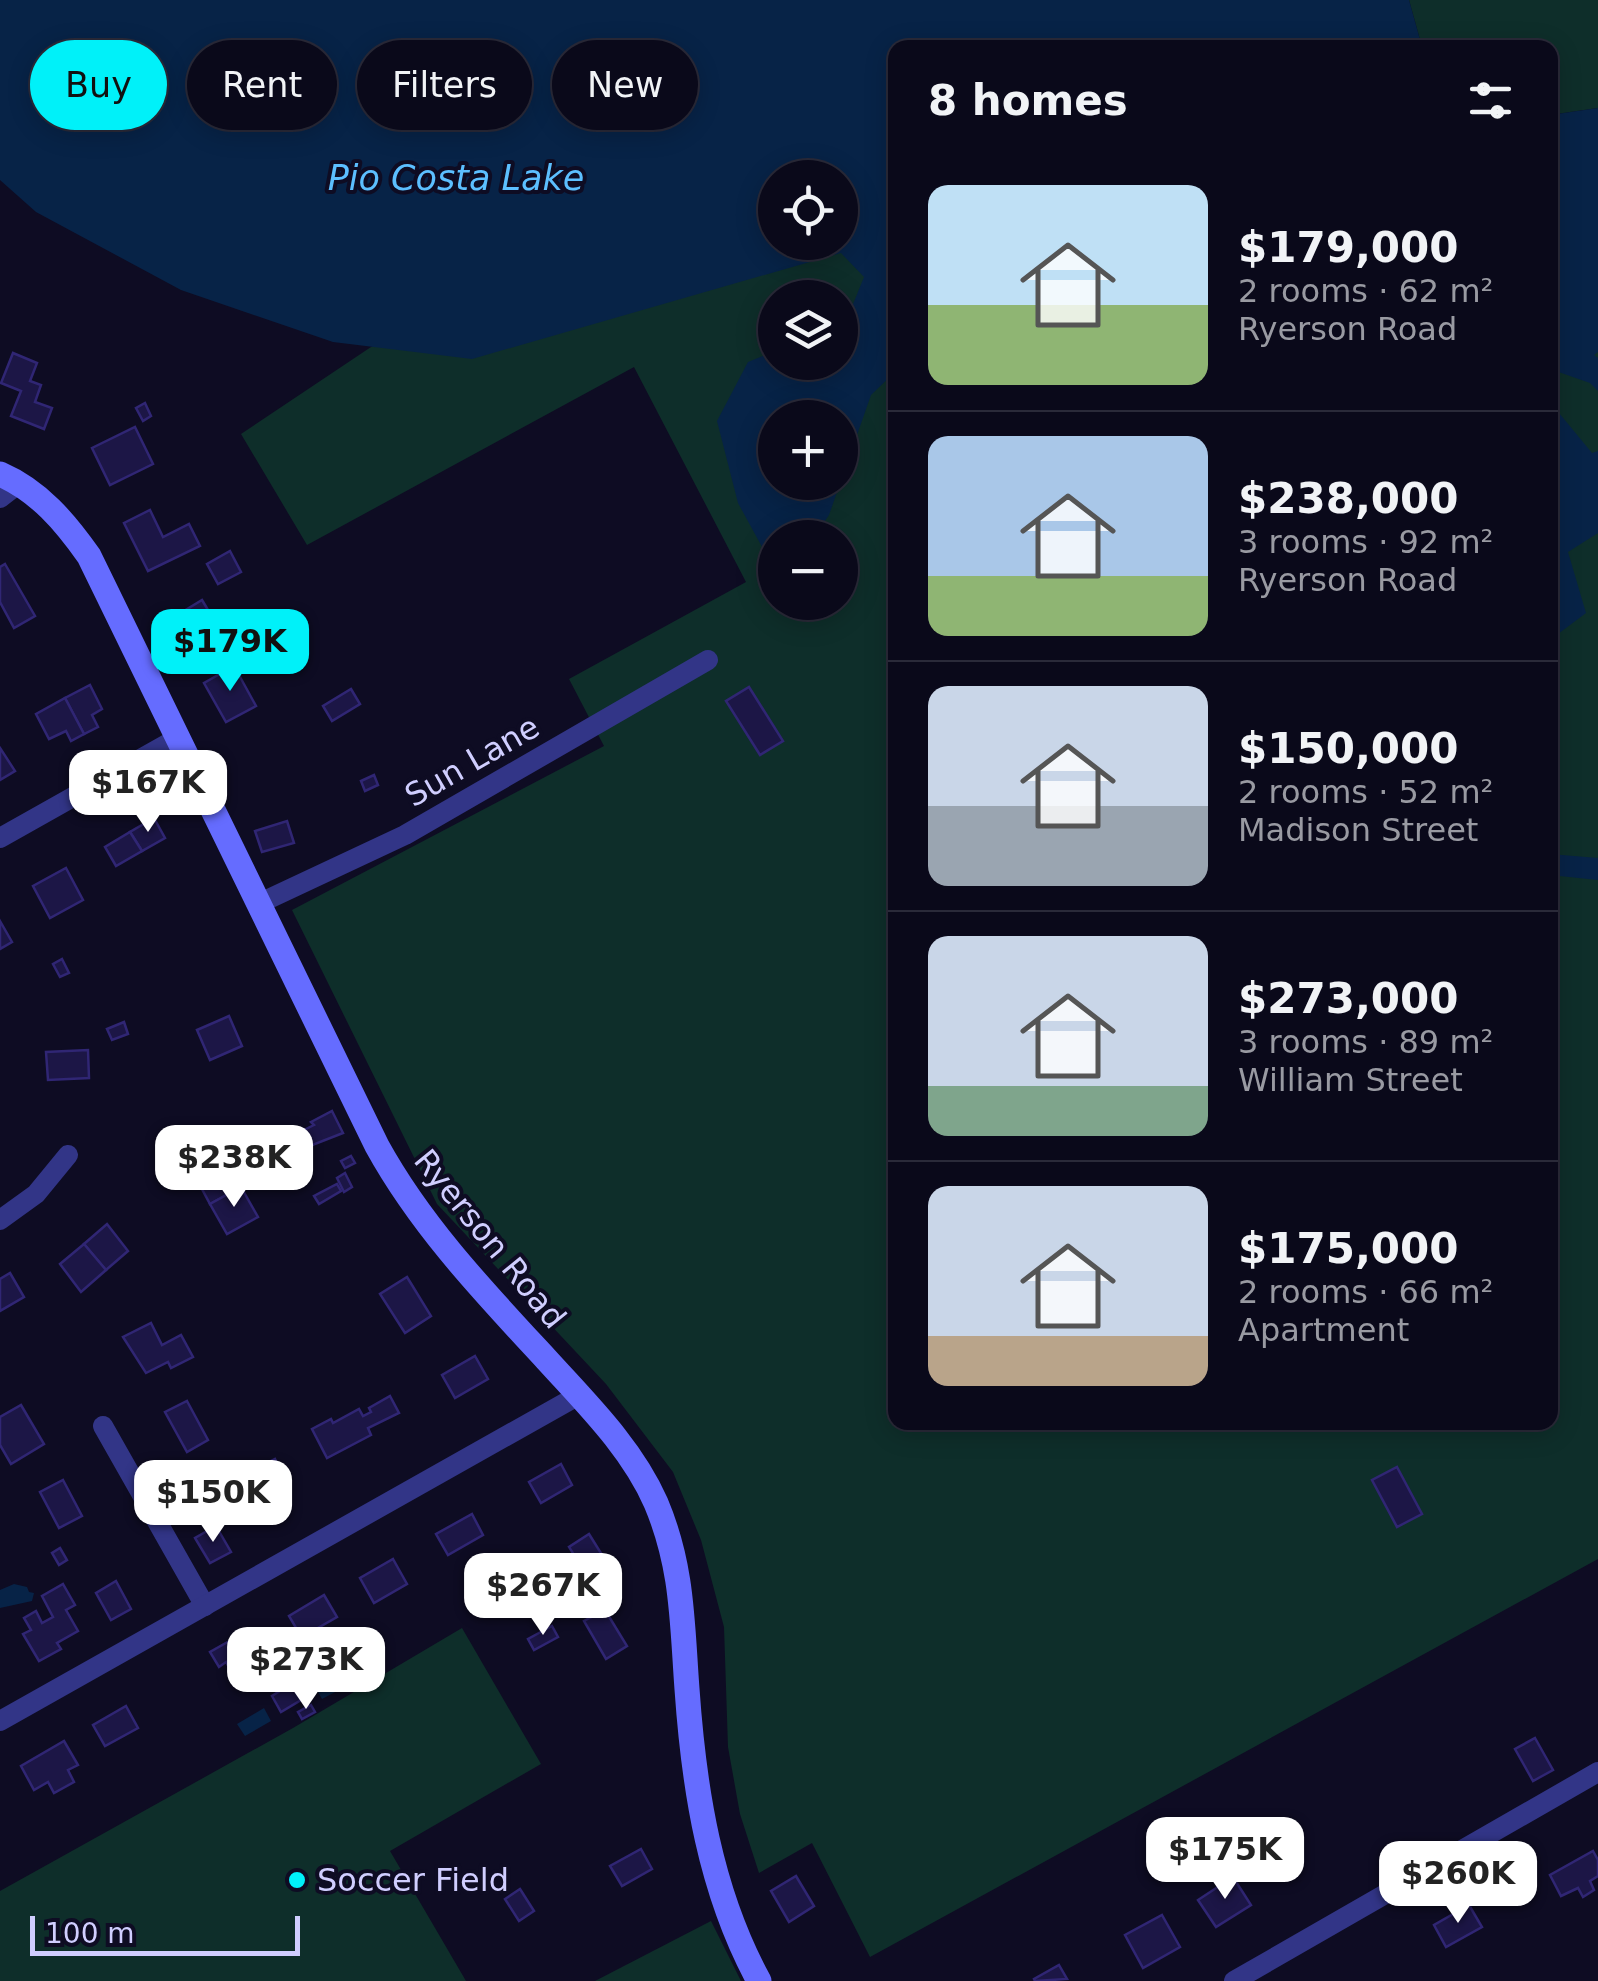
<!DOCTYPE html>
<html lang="en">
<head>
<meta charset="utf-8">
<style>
  body { margin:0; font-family:"DejaVu Sans",sans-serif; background:#181727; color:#f1f3f6; height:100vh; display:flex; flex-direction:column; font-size:38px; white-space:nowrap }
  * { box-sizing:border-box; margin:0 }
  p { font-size:32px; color:#999aa2 }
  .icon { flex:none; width:55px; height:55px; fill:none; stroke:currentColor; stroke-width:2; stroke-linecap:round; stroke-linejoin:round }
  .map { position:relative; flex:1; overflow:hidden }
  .side { position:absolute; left:888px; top:40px; width:670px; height:1390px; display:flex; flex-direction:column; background:#0a091a; border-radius:20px; box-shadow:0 5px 25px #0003,0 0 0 2px #2a2a39 }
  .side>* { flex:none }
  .hud { position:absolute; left:30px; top:40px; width:708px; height:90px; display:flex; gap:20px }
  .buttons { position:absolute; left:758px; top:160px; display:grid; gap:20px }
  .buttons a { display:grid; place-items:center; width:100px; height:100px; border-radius:50%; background:#0a091a; box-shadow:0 5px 25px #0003,0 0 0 2px #2a2a39; font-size:50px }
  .scale { position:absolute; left:30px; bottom:25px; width:270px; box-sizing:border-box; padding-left:10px; border:5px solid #d0ceff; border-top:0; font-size:28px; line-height:35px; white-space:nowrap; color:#d0ceff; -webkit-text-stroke:8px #0e0c23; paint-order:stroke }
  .price { position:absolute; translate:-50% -85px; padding:0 22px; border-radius:20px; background:#fff; color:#222; font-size:32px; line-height:65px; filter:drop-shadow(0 2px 5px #0008) }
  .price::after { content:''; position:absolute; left:50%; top:60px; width:30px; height:22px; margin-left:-15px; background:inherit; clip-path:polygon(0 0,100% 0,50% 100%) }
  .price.on { background:#00f1f9; color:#111 }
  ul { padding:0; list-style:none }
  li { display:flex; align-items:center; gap:30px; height:250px; padding:0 40px }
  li+li { border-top:2px solid #2a2a39 }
  li span { display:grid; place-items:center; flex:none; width:280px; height:200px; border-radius:20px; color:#555 }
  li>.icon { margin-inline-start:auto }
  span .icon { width:120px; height:120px; fill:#fffc; stroke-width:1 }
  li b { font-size:42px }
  h2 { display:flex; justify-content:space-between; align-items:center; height:120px; padding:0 40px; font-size:42px }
  .chip { padding:0 35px; border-radius:45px; background:#0a091a; box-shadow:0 5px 25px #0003,0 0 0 2px #2a2a39; font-size:35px; line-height:90px }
  .chip.on { background:#00f1f9; color:#111 }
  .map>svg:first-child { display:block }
</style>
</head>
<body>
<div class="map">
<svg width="1598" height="1981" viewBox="0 0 1598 1981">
  <rect width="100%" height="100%" fill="#0e0c23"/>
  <g fill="#0e2e2a" fill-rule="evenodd">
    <path d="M1409,0H1598V108L1550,115V48L1422,47Z"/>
    <path d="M895,132V1422H1550V212L1598,187V1559L870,1957L812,1843L759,1873L740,1814L728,1747L724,1627L701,1540L673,1472L606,1384L437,1204L292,910L604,746L569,679L746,582L634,367L307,545L241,434L371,347L775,181V242H840V178ZM775,298H840V362H775ZM775,418H840V482H775ZM775,538H840V602H775Z"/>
    <path d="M462,1628L541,1764L390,1851L466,1981H0V1891L293,1728Z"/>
    <path d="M711,1921L741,1981H595Z"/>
  </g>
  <g fill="#072347" fill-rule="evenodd">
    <path d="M0,0H1409L1422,47L895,48V372L871,395L829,515L814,537L775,538V554L767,556L738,503L717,421L748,362L775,351V362H840V327L845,324L864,277L841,253L472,359L333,342L181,290L36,212L0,180ZM775,178H840V242H775ZM775,418H840V482H775Z"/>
    <path d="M1598,108V352L1594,355L1598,358V391L1590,383L1550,369V115Z"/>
    <path d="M1550,402L1592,453L1598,451V533L1568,552L1586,613L1550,640Z"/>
    <path d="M1550,854L1598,858V880L1550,875Z"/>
    <path d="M14,1584L27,1587L29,1592L34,1593L32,1601L0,1608V1590Z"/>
    <path d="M322,1663L337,1691L322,1699L306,1671Z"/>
    <path d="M264,1708L271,1721L245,1736L237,1724Z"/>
  </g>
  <g fill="#1c1646" stroke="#302674" stroke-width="2.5">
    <path d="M13,353L37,363L30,381L41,385L35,402L52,408L44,429L11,416L21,391L1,383Z"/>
    <path d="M145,403L151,416L143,421L136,408Z"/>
    <path d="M135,427L153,464L110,485L92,448Z"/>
    <path d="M150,510L163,537L189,524L200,546L148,571L124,523Z"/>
    <path d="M230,551L241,572L218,584L207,564Z"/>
    <path d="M5,564L35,616L14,628L0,602V567Z"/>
    <path d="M202,600L223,635L191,654L171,619Z"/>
    <path d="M234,666L256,706L226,722L204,683Z"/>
    <path d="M90,685L102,709L92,715L98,727L84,734L65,698Z"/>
    <path d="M749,687L783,741L760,755L726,701Z"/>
    <path d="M351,689L360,704L332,721L323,706Z"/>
    <path d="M65,698L84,734L71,741L66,731L49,739L36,714Z"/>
    <path d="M0,748L15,771L0,780Z"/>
    <path d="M374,775L378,785L365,791L361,781Z"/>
    <path d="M154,818L165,838L142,851L130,832Z"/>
    <path d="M287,821L294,843L262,852L255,831Z"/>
    <path d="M130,832L142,851L116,866L105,847Z"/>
    <path d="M66,868L83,900L50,918L33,886Z"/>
    <path d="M0,921L12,942L0,949Z"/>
    <path d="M62,959L69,973L60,977L53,964Z"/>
    <path d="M229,1016L242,1046L210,1060L197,1030Z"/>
    <path d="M124,1022L128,1034L112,1040L107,1029Z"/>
    <path d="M88,1050L89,1078L48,1080L46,1052Z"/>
    <path d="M332,1111L343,1133L310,1146L302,1131L314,1125L311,1122Z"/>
    <path d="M351,1156L355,1163L345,1168L341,1161Z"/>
    <path d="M225,1161L241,1187L210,1204L195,1176Z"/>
    <path d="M345,1173L352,1187L344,1192L337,1178Z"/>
    <path d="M337,1184L341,1191L319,1204L314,1196Z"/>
    <path d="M241,1187L258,1217L227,1234L210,1204Z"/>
    <path d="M107,1224L128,1251L106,1270L84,1244Z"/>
    <path d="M84,1244L106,1270L81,1292L60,1264Z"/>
    <path d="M10,1273L24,1297L0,1311V1279Z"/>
    <path d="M407,1277L431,1316L405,1333L380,1294Z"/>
    <path d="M151,1323L162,1345L181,1335L193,1357L171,1368L168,1362L146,1373L123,1337Z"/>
    <path d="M475,1356L488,1379L455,1398L442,1375Z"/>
    <path d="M390,1396L399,1413L368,1428L371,1435L327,1458L312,1429L331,1419L333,1423L359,1409L363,1416L371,1412L369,1408Z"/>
    <path d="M187,1401L208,1440L187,1452L165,1412Z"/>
    <path d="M21,1405L44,1444L11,1464L0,1445V1417Z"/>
    <path d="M275,1459L290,1487L239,1513L224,1485Z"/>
    <path d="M561,1464L572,1485L541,1503L529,1482Z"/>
    <path d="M1397,1467L1422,1514L1397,1527L1372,1480Z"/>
    <path d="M189,1475L198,1491L181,1501L171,1485Z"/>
    <path d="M63,1480L82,1516L59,1528L40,1492Z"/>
    <path d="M472,1514L483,1535L448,1555L436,1534Z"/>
    <path d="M216,1526L231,1552L210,1563L195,1538Z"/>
    <path d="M589,1534L609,1566L589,1579L569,1547Z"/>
    <path d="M60,1548L67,1560L59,1565L52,1553Z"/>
    <path d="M393,1559L407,1584L374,1603L360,1578Z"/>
    <path d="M116,1581L131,1609L111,1620L96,1593Z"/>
    <path d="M63,1584L75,1605L66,1610L78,1631L57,1643L61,1649L39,1661L23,1634L31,1630L24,1618L36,1611L42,1623L53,1617L42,1596Z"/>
    <path d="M324,1595L337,1617L318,1628L323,1635L306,1645L289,1616Z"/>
    <path d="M605,1610L627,1646L606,1659L584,1621Z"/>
    <path d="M552,1626L558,1637L534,1650L528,1639Z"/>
    <path d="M259,1629L268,1645L261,1649L263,1653L231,1671L226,1662L219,1667L210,1652L249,1630L252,1633Z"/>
    <path d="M290,1641L295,1650L287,1656L281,1646Z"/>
    <path d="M291,1684L301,1700L281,1712L272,1696Z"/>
    <path d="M311,1705L315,1712L302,1719L298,1712Z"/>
    <path d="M126,1706L138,1728L105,1746L93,1725Z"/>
    <path d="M1535,1738L1553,1770L1533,1781L1515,1749Z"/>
    <path d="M64,1741L78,1765L68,1770L74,1782L54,1793L48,1782L34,1790L21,1766Z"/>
    <path d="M641,1849L652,1869L622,1886L610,1866Z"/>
    <path d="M1593,1851L1598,1860V1876L1590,1881L1594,1890L1583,1897L1578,1888L1561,1896L1550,1875Z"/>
    <path d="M796,1876L814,1906L789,1922L771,1891Z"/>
    <path d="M1233,1877L1251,1905L1216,1927L1198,1900Z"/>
    <path d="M520,1889L534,1911L519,1921L505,1899Z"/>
    <path d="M1469,1905L1482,1927L1446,1947L1434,1925Z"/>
    <path d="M1162,1915L1180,1947L1143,1968L1125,1935Z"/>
    <path d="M1059,1965L1067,1979L1035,1981L1034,1979Z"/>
  </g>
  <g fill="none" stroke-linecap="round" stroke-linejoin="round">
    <g stroke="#323587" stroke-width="20">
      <path d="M0,498L18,484"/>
      <path d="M0,838L176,739"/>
      <path d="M260,903L405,835L708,660"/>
      <path d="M0,1220L36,1194L68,1155"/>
      <path d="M103,1426L205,1606"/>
      <path d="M0,1721L579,1395"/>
      <path d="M1234,1981L1598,1772"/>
    </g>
    <path stroke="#656cff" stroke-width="25" d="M0,474C39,491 65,522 89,556L377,1146C421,1226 484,1292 546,1359C586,1403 632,1448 656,1503C683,1567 682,1622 687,1689C694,1790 710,1891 759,1981"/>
  </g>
  <circle fill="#00f1f9" stroke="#0e0c23" stroke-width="4" cx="297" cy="1880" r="10"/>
  <g text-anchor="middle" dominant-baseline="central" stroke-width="8" stroke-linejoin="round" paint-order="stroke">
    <g font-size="32" fill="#d0ceff" stroke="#0e0c23">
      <text transform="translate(472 761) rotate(-30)">Sun Lane</text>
      <text transform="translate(490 1239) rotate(51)">Ryerson Road</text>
    </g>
    <g font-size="32" fill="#d0ceff" stroke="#0e0c23" text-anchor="start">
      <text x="317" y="1880">Soccer Field</text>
    </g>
    <g font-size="35" font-style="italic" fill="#5cbfff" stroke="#0e0c23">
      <text x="456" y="178">Pio Costa Lake</text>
    </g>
  </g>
</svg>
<div class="buttons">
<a><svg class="icon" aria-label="locate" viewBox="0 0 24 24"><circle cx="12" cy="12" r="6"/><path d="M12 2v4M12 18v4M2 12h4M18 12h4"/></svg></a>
<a><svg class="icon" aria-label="layers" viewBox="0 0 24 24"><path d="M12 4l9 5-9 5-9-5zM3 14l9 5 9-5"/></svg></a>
<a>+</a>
<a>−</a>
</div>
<div class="scale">100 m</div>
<b class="price on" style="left:230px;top:694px">$179K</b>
<b class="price" style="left:148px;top:835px">$167K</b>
<b class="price" style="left:234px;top:1210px">$238K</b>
<b class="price" style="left:213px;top:1545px">$150K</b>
<b class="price" style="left:543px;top:1638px">$267K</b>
<b class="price" style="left:306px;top:1712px">$273K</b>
<b class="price" style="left:1225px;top:1902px">$175K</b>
<b class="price" style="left:1458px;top:1926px">$260K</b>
<div class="hud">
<a class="chip on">Buy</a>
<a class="chip">Rent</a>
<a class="chip">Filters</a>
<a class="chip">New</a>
</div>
<section class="side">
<h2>8 homes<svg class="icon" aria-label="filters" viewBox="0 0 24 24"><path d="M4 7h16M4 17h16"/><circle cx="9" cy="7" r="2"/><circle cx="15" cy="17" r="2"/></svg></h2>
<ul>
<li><span style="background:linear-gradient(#bfe0f5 60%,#8fb573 0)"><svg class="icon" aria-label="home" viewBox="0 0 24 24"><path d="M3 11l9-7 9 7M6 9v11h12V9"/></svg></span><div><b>$179,000</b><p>2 rooms · 62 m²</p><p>Ryerson Road</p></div></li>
<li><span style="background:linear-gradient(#a9c7e8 70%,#8fb573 0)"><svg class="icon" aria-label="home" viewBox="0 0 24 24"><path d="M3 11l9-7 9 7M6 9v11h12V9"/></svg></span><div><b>$238,000</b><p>3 rooms · 92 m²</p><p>Ryerson Road</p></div></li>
<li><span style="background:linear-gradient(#c9d6e8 60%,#9aa5b1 0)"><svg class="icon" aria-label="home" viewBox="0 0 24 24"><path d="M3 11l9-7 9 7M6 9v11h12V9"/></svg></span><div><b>$150,000</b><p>2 rooms · 52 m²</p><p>Madison Street</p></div></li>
<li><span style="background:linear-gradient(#c9d6e8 75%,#7fa58c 0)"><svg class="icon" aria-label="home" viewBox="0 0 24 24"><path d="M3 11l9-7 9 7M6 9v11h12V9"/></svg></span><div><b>$273,000</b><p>3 rooms · 89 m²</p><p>William Street</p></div></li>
<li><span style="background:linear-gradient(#c9d6e8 75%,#b9a48a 0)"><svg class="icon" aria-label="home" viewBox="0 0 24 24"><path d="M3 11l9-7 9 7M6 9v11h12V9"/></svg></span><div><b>$175,000</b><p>2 rooms · 66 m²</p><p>Apartment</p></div></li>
</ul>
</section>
</div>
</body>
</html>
